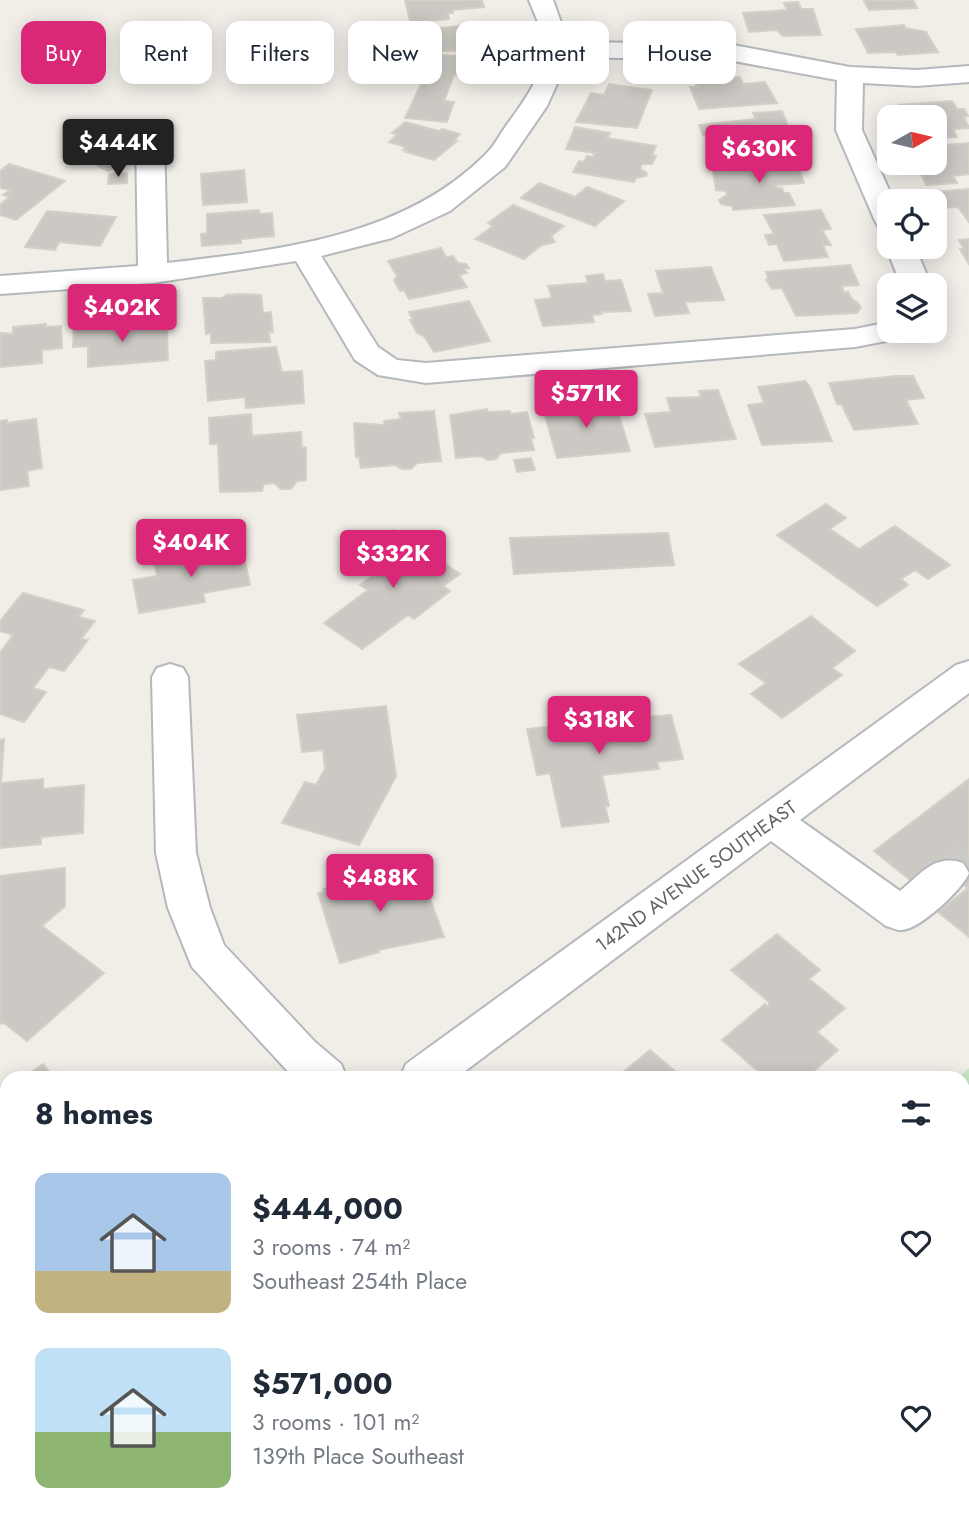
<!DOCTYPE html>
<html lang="en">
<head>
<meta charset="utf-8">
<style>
  body { margin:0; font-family:Jost,sans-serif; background:#f6f6f7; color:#1f2937; height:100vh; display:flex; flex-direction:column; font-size:26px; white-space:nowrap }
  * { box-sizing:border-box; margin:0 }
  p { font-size:23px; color:#747a83 }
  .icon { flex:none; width:38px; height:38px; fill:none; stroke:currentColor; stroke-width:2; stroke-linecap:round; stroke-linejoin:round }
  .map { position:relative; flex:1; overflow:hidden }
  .details { position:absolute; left:0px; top:1071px; width:970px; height:450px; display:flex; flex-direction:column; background:#fff; border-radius:21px 21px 0 0; box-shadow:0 4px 18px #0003 }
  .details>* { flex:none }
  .banner { position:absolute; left:21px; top:21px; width:928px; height:63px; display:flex; gap:14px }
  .needle { width:46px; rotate:82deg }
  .tools { position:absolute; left:877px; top:105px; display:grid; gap:14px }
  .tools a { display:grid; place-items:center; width:70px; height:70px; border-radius:14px; background:#fff; box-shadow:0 4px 18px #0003; font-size:35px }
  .price { position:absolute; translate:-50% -60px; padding:0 16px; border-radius:7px; background:#db2777; color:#fff; font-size:23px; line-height:46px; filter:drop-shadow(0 2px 4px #0008) }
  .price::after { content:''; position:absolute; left:50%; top:42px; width:21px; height:16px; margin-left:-10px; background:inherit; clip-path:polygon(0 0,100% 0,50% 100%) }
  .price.selected { background:#222; color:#fff }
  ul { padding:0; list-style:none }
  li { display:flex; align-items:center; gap:21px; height:175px; padding:0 35px }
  li span { display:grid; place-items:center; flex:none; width:196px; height:140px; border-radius:14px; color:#555 }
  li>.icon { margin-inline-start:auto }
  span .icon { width:84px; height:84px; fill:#fffc; stroke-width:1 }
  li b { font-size:30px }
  h2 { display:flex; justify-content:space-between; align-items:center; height:84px; padding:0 35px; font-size:30px }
  .pill { padding:0 24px; border-radius:14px; background:#fff; box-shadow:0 4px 18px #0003; font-size:24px; line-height:63px }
  .pill.selected { background:#db2777; color:#fff }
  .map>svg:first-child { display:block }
</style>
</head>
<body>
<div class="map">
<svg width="969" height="1520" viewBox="0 0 969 1520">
  <rect width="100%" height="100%" fill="#f1eee8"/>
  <path fill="#c8e7c5" d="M969,1068V1520H499L506,1514H962V1078H958Z"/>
  <g fill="#ccc9c4" stroke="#d5cfc6" stroke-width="2">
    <path d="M405,0H482L484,7L452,10L453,13H448L449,19L418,22L410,21Z"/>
    <path d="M866,0H913L917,8L869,10L864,1Z"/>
    <path d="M798,2L801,9H813L821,35L783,36L777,30L749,32L743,13L787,10L784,3Z"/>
    <path d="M490,22L494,35L484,36L488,50L439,51L433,29Z"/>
    <path d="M904,25L905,28L926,32L938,52L898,55L895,52L868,53L856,29Z"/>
    <path d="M430,54L495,59L488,78L454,75L444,101L454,102L447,122L405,118L424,78H420Z"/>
    <path d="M740,77L743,84L765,82L777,103L699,109L690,87H697L694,80Z"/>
    <path d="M609,84L652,90L637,128L576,122L591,93L604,95Z"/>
    <path d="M952,101L957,109H964L968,116L964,117L969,128L953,129L957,137L934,138V117H902L905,115L899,105Z"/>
    <path d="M782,111L791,134L771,136L779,146L773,147L777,155L724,160L713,134L703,135L699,125L755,119L753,113Z"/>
    <path d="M405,122L439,131L442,129L460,134L454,140L457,141L434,160L406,152L407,151L403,150L406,147L389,142L397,135L392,133Z"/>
    <path d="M575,127L610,133L607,138L656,146L652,155L656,156L652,164H642L640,169L647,173L646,176L636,178L634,182L573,172L579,161L584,162L587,156L593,157L595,153L566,149Z"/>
    <path d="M969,143V174L953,176L957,183L926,185L916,163H934V146Z"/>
    <path d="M117,155L127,160L108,171L98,166Z"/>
    <path d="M795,158L804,183L776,185L777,188H782L784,193H789L795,205L733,210L732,206L721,204L719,200L727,195L726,191L716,190L713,171L762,167L760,161Z"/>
    <path d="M9,164L65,181L16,220L0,215V205L9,197L3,195L10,190L0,188V171Z"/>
    <path d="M244,170L247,202L203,205L201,174Z"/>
    <path d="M127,173V183L108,184L109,174Z"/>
    <path d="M539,183L575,197L587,187L624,201L595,226L521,198Z"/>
    <path d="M969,189V222L958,207L940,208L931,192Z"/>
    <path d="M513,205L564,226L551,236L555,242L542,245L524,259L475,239L493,226L488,223Z"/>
    <path d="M259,210L260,214L272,213L274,236L241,239V243L202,246L201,234L207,233V214Z"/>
    <path d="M821,210L831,229L822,230L831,245H823L828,257L784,261L777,244L769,245L765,235L774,234L764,215Z"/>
    <path d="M47,211L116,217L100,246L59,242L55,250L25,247Z"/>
    <path d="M969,239V264L960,249H964L959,240Z"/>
    <path d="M441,248L446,257L453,256L458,263L466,264L469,268L464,269L467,273L459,275L467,287L409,299L404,290L400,291L394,280L397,276L388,261Z"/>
    <path d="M850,265L859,285L842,286L844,293L848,292L852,299L858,303L861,308L857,313L796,316L782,288L772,289L766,280L768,278L766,272Z"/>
    <path d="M711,267L724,300L685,302L689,313L655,316L648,294L663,293L656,271Z"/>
    <path d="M603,274L605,281L621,280L631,311L601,312L602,314L592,315L594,322L543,326L535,300L552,298L548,286L588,283L586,276Z"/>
    <path d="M239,294L261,295L263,313L271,312L273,332H269L270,342L211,343V333L206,334L203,298H222L227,295Z"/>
    <path d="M469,301L490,341L434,352L424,336L417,333L410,320H413L409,312Z"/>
    <path d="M123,322V330L167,327L168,360L88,367V346L73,347L74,328Z"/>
    <path d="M46,324V327L61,326L62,348L42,350V363L0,367V333L13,334V327Z"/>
    <path d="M276,347L282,372L302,371L304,403L246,408L245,397L208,401L205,361L216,360V352Z"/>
    <path d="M896,376H913L924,398L906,400L918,424L854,430L842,405L837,404L829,383Z"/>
    <path d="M805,381L810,387L832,441L762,445L748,405L764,403L758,387Z"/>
    <path d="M718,390L736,439L655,447L645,414L671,412L667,398L701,397L699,391Z"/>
    <path d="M615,402L630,451L557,458L543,409Z"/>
    <path d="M487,409L488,412L510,411V414L527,412L534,438H531L534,450L501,453L496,459L488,460L480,456L456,458L450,415Z"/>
    <path d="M434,411L441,461L417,463L411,469H402L395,465L361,468L359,457H356L354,423L385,425L384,421L401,419L399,413Z"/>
    <path d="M251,414L252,436L301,432L302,448L306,447V480L297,481L291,489H281L274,483L264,484L262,491L220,492L218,444H210L209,418Z"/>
    <path d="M36,419L42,468L27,471L29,486L0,490V421L7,420V423Z"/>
    <path d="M531,458L535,470L517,472L514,460Z"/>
    <path d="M826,504L846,518L830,529L859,549L895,526L950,565L928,579L915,570L901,579L908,585L877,606L777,535Z"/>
    <path d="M394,530L460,574L443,586L450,591L414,619L408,615L362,649L324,623L368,590L360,585L382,569L360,555Z"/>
    <path d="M668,533L674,565L514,574L510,538Z"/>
    <path d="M242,547L250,585L203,593L205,602L139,613L133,580L157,576L154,561Z"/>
    <path d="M23,593L84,610L79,617L95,621L81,639L88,640L64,671L49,667L33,688L46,692L24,722L0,714V653L13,635L0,631V621Z"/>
    <path d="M811,616L855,651L832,668L842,675L782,718L751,694L766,683L739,664Z"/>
    <path d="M386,706L396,776L359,845L282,823L305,782L316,785L325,769L323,750L302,752L297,715Z"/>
    <path d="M641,706L644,717L671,715L683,759L657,762L659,769L602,775L609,806H605L609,822L562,827L550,773L537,775L527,729L570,724L568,713Z"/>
    <path d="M4,739L1,783L43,779V789L84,785L83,833L41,837V844L0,848V740Z"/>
    <path d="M969,779V937L938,912L968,888L939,866L915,884L874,851Z"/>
    <path d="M418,866L444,937L378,950L379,952L340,963L318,893L324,892L323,889Z"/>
    <path d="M65,868V906L42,926L104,973L27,1041L4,1023L0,1024V876Z"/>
    <path d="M777,934L820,970L809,979L845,1008L817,1032L838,1050L806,1078H766L722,1040L765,1004L769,1007V1002L731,970Z"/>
    <path d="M650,1050L683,1078H616Z"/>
    <path d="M43,1064L52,1075L57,1072L63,1078H22Z"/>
    <path d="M7,1088V1116L0,1107V1093Z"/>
    <path d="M7,1138V1182L4,1184L0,1179V1143Z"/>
  </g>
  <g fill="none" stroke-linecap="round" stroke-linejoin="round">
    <path stroke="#cccbc8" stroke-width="36" stroke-dasharray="36 18" stroke-linecap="butt" d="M949,874L969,858"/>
    <defs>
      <g id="minor">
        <path d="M529,0H553L568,42L728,44L850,67L917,70L969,66V82L917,86L863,83L862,130L894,201H889V230L879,227L875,221L836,130L837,80L728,60L569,57L547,106L505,167L450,211L392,238L321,256L378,347L397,360L426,363L855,329L889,322V331H906L902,338L855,347L426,383L378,375L355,360L296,261L153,283L0,294V276L138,266L136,135L140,129L150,127L160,129L164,135L167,263C278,250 401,238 484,156C493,148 499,136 506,126C520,107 544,74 545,51C546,36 534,14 529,0Z"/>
        <path d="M889,243V247H915L931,285H901L886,247Z"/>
        <path d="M969,661V693L800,820L900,891C921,874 935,853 963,863L969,873C963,889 920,929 902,930C898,931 891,927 886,926L771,841L456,1078H400L406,1064L956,665Z"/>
        <path d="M170,664L183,668L188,677L196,853L210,908L224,945L315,1042L341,1064L347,1078H294L192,967L168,908L156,853L152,677L157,668Z"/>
        <path d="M7,1385V1438L0,1441V1388Z"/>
      </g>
    </defs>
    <use href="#minor" stroke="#b5b8bc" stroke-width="4"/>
    <use href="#minor" fill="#fff" fill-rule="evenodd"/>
  </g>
  <g text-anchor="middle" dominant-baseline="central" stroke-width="7" stroke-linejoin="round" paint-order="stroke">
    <g font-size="19" fill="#5f6367" stroke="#fff">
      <text transform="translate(696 876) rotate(-36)">142ND AVENUE SOUTHEAST</text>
    </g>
  </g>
</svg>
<div class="tools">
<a><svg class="needle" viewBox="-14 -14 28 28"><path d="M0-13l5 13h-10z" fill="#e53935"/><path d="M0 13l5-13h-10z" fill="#747a83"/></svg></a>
<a><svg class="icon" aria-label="locate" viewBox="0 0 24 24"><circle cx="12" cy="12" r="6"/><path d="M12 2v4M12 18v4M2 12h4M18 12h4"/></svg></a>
<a><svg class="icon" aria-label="layers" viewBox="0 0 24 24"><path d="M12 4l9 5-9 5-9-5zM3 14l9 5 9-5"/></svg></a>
</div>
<b class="price selected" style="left:118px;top:179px">$444K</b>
<b class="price" style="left:759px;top:185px">$630K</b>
<b class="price" style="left:122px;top:344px">$402K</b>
<b class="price" style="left:586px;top:430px">$571K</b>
<b class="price" style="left:191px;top:579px">$404K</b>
<b class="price" style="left:393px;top:590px">$332K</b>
<b class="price" style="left:599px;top:756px">$318K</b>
<b class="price" style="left:380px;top:914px">$488K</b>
<div class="banner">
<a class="pill selected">Buy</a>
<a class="pill">Rent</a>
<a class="pill">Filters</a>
<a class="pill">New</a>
<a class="pill">Apartment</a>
<a class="pill">House</a>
</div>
<section class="details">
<h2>8 homes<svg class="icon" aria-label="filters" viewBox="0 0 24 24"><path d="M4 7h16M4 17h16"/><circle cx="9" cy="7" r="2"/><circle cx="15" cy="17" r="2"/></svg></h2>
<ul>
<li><span style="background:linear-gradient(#a9c7e8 70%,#c2b280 0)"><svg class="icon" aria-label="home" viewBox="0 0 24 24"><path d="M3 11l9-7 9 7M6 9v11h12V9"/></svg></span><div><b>$444,000</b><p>3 rooms · 74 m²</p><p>Southeast 254th Place</p></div><svg class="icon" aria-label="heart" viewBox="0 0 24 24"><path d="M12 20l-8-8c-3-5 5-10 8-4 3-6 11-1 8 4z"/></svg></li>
<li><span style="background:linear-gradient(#bfe0f5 60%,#8fb573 0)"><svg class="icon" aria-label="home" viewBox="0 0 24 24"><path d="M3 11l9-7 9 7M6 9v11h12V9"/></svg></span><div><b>$571,000</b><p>3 rooms · 101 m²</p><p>139th Place Southeast</p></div><svg class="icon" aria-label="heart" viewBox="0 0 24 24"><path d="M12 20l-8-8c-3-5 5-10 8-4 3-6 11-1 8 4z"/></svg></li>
</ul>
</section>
</div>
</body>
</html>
